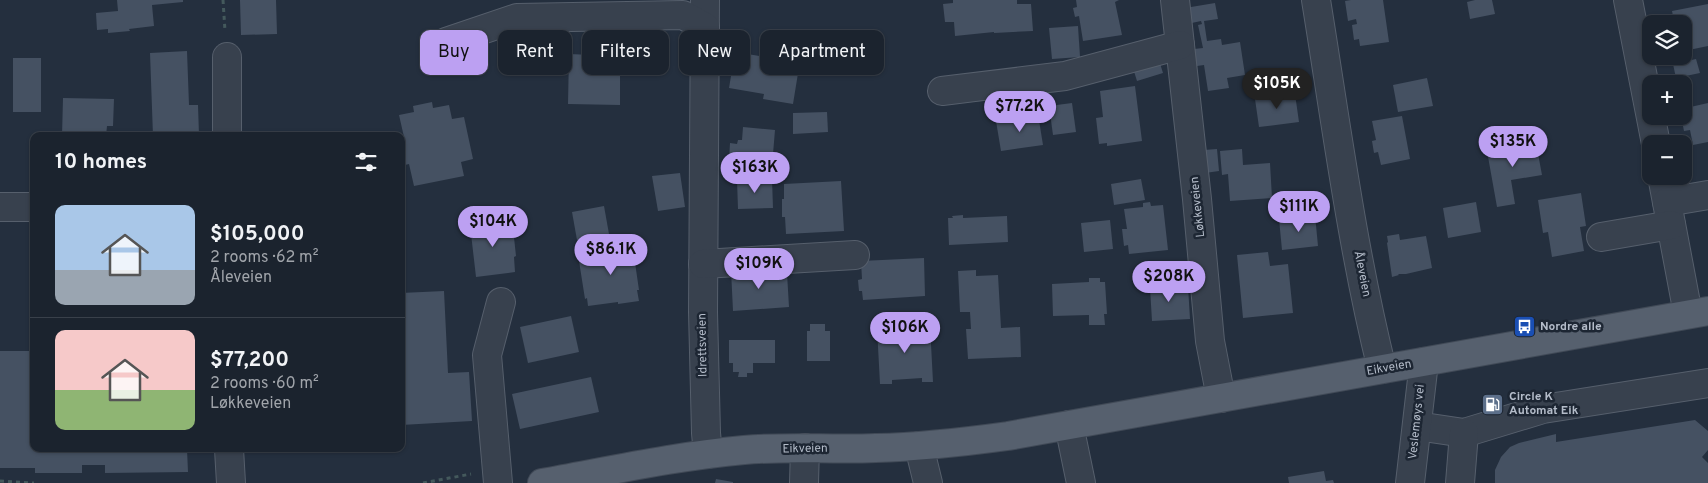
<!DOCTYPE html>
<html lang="en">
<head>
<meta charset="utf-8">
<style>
  body { margin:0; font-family:Overpass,sans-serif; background:#242b36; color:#f1f3f6; height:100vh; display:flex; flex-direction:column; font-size:19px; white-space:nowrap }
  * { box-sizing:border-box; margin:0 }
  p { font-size:16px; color:#a0a4aa }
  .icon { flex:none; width:28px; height:28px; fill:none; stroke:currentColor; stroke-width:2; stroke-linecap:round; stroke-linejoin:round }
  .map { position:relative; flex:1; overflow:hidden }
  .side { position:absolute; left:30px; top:132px; width:375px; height:320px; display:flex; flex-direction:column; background:#1b232e; border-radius:10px; box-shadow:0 1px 4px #0004,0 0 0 1px #39404a }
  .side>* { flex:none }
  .top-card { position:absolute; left:420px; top:30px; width:475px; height:45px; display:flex; gap:10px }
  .fabs { position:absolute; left:1642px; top:15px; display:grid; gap:10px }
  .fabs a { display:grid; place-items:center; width:50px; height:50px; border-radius:10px; background:#1b232e; box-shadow:0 1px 4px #0004,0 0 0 1px #39404a; font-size:25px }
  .price { position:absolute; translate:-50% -42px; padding:0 11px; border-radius:18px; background:#bca0f2; color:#111; font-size:16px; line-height:32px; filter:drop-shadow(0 1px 2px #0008) }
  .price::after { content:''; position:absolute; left:50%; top:30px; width:15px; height:11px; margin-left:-8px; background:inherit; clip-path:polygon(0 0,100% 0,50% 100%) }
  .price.selected { background:#222; color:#fff }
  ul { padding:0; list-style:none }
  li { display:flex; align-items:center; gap:15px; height:125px; padding:0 25px }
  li+li { border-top:1px solid #39404a }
  li span { display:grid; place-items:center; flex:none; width:140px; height:100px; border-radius:10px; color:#555 }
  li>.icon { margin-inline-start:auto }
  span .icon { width:60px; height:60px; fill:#fffc; stroke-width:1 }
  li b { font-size:21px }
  h2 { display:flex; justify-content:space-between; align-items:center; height:60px; padding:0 25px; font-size:21px }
  .chip { padding:0 18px; border-radius:10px; background:#1b232e; box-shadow:0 1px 4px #0004,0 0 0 1px #39404a; font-size:18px; line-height:45px }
  .chip.selected { background:#bca0f2; color:#111 }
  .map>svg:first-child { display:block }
</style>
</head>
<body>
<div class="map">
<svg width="1708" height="483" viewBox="0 0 1708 483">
  <rect width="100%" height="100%" fill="#242f3e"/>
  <g fill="#455162">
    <path d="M117,0H183V2L152,5L154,26L129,29L130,31L108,33V29L97,30L96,13L118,11Z"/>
    <path d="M240,0H276L277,34L241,35Z"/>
    <path d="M953,0H1017V4H1031L1033,31L994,33V32L955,36L954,22H945L943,4L953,3Z"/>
    <path d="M1076,0H1119L1115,2L1122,35L1083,41L1079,16L1075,17L1073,8L1077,7Z"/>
    <path d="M1351,0H1383L1389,42L1360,46L1359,39L1354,40L1352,25L1357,24L1356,19L1348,21L1345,1Z"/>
    <path d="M1475,0H1492L1495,14L1470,19L1467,2Z"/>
    <path d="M1215,3L1218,19L1204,21L1207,41L1221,39L1222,45L1240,42L1245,75L1227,78L1229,88L1208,91L1204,65L1197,66L1194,49L1203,48L1198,25L1202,24L1201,21L1187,24L1185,8Z"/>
    <path d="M1708,4V46L1684,51V24L1664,23L1674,21L1672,11Z"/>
    <path d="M520,25H557L558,59H519Z"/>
    <path d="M1078,26L1080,57L1052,59L1049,28Z"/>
    <path d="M769,34L820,43L817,64L800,61L793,104L763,99L764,94L729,88L735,52L765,57Z"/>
    <path d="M187,51L189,105H198L199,135L153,136L150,53Z"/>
    <path d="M569,54L592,55V61H604V66H620V105L568,104Z"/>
    <path d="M1158,57L1163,73L1137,81L1132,65Z"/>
    <rect x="13" y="58" width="28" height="54"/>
    <path d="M1696,59L1700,73L1676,78L1673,64Z"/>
    <path d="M1427,78L1433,106L1398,112L1393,85Z"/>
    <path d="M1135,86L1142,141L1107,146V143L1099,144L1096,118L1103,117L1100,91Z"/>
    <path d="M1295,94L1299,122L1259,127L1255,99H1260V96L1270,95V97Z"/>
    <path d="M63,98L114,99L113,126H107L106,136H62Z"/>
    <path d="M432,102L433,108L449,105L452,119L464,117L473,159L461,162L464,176L414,186L409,164L401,166V138L404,137L399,115L414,112L413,106Z"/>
    <path d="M1072,103L1076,132L1053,135L1049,106Z"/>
    <path d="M1708,103V142L1693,145L1690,130L1684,131L1681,116H1684V111L1686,110V108Z"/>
    <path d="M827,112L828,132L793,134V113Z"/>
    <path d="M1038,114L1043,145L1001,151L996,121Z"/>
    <path d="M1402,116L1410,159L1381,165L1378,152L1374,153L1372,141L1376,140L1372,121Z"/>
    <path d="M743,127L775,130L772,166L736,163V160H729L730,143L737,144L738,140H742Z"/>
    <path d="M1534,138L1535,144L1536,143L1542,175L1511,180L1515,204L1497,207L1487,151L1507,148L1506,142Z"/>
    <path d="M1217,149L1219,171L1205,173L1204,150Z"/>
    <path d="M1242,149L1243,165L1270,163L1272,198L1230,201L1228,174L1222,175L1220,151Z"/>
    <path d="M680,173L685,207L658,211L652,176Z"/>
    <path d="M772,179L773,208L738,209L737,180Z"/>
    <path d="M1141,179L1145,200L1114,205L1111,184Z"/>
    <path d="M841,181L844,231L786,234L785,217H782V199H784V184Z"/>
    <path d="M1581,193L1586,226L1580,227L1584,251L1552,257L1548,232L1543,233L1538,200Z"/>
    <path d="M1150,202L1151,206L1163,205L1168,250L1129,254L1128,245L1124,246L1122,229H1127L1124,209L1143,207V203Z"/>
    <path d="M1476,202L1481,232L1448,238L1443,208Z"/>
    <path d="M604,206L609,234L577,240L572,212Z"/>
    <path d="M963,215V218L1007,216L1008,242L949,245L948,218H953L952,216Z"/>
    <path d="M1315,215L1318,246L1282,250L1279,219Z"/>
    <path d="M510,220L511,228H513L516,256L514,257L515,272L476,277L470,225Z"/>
    <path d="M1110,220L1113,249L1084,252L1081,223Z"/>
    <path d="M1399,234L1400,240L1426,236L1432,268L1406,274H1398L1399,275L1392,277L1387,243L1388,242L1387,236Z"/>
    <path d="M632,242L639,290H637L639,301L618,304V302L588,306L587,298L585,299L579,261L592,259L591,251L608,248V246Z"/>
    <path d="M1268,252L1270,266L1288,264L1293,313L1243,318L1237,255Z"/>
    <path d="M924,258L925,296L863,300L862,291H859L858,280L862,279L861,261Z"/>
    <path d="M759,268V274L787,273L789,307L733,311L731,270Z"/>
    <path d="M976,270V276L998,275L1001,328L1020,327L1021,357L968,359L966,329H971L970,312H960L958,271Z"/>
    <path d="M1089,278H1100V282H1105L1107,314H1104L1105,325H1089V315L1053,316L1052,284L1089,282Z"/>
    <path d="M1152,283H1164V287L1188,286L1190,319L1152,321L1150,288H1152Z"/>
    <path d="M444,291L448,373L469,372L472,421L401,425V293Z"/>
    <path d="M571,316L579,352L528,363L520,327Z"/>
    <path d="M810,324H825V331H830V361H807V331H810Z"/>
    <path d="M930,325L933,382H922V378L892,380V384H880L877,328Z"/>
    <path d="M729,340H775V363H753V373H747V377H738L739,372H733V363H729Z"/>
    <path d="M0,351H34V449H187L188,472L105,473V465H82V473H35V468H0Z"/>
    <path d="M591,377L599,412L520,429L512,394Z"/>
    <path d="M1695,420L1708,431V450L1702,457L1708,463V483H1495V470L1501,457L1510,447L1519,443L1556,434V442Z"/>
    <path d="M1324,471L1326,481L1333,480L1334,483H1289L1288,477Z"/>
    <path d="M716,479L733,482V483H715Z"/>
  </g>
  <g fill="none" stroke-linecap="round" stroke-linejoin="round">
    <defs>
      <g id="minor">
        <path d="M705,0L703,312L706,433L708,454"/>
        <path d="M1175,0L1197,199L1210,341L1221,398"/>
        <path d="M1316,0C1336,123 1352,248 1382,369"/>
        <path d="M1628,0L1656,144"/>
        <path d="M446,42L517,18L683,15L705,27"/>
        <path d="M942,91L1065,76L1180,45"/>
        <path d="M227,136V57"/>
        <path d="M1662,176L1688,314"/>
        <path d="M1667,202L1708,195"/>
        <path d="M0,207H34"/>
        <path d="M1601,237L1671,225"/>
        <path d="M703,264L855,255"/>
        <path d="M1069,425L1081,483"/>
        <path d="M1417,426L1464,433L1543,409L1708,383"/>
        <path d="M919,446L928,483"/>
        <path d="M229,449L231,483"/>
        <path d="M498,483L487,355L501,302"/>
        <path d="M804,483L805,448"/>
        <path d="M1410,483L1424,362"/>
        <path d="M1460,483L1464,433"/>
      </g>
      <path id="major" d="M542,483C609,471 677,456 744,450C788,446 832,450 876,448C921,447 964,442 1008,436L1708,311"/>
    </defs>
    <use href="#minor" stroke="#565f6c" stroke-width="30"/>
    <use href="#major" stroke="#414a57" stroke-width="30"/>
    <g stroke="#44595c" stroke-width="3" stroke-dasharray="4 4" stroke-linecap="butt">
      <path d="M223,0L225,31"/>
      <path d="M0,481L34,483"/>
      <path d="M423,483L471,474"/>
    </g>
    <use href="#minor" stroke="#38414e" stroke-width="28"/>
    <use href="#major" stroke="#56606e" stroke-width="28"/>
  </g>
  <defs>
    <symbol id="bus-square" viewBox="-11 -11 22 22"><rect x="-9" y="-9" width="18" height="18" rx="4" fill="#1a4fb4" stroke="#1d2633"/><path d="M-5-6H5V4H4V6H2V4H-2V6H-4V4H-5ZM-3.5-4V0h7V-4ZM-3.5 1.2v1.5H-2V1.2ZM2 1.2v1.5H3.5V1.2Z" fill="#fff"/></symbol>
    <symbol id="fuel-square" viewBox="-11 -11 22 22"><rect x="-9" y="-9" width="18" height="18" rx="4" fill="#5c6f8a" stroke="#1d2633"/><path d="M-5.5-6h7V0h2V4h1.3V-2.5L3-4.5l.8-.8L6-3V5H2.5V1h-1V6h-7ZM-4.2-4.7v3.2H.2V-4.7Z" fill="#fff"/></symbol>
  </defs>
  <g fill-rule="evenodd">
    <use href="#bus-square" x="1512" y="314" width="25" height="25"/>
    <use href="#fuel-square" x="1480" y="392" width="25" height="25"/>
  </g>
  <g text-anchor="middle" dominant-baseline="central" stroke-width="5" stroke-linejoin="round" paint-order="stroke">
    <g font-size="12" fill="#b4bcc9" stroke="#1d2633">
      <text transform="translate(1198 207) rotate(-96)">Løkkeveien</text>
      <text transform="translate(1362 274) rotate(79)">Åleveien</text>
      <text transform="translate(703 345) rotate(-91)">Idrettsveien</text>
      <text transform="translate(1389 368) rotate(-10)">Eikveien</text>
      <text transform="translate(1417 422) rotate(-84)">Veslemøys vei</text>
      <text transform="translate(805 449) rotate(-1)">Eikveien</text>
    </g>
    <g font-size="12" font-weight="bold" fill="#b4bcc9" stroke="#1d2633" text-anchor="start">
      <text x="1540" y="327">Nordre alle</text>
      <text x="1509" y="397">Circle K<tspan x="1509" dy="14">Automat Eik</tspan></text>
    </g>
  </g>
</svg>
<div class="fabs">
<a><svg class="icon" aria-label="layers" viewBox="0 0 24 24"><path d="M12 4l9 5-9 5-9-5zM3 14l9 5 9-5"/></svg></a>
<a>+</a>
<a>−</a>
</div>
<b class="price selected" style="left:1277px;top:110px">$105K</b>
<b class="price" style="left:1020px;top:133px">$77.2K</b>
<b class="price" style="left:1513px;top:168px">$135K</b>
<b class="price" style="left:755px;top:194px">$163K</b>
<b class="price" style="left:1299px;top:233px">$111K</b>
<b class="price" style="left:493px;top:248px">$104K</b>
<b class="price" style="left:611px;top:276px">$86.1K</b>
<b class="price" style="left:759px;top:290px">$109K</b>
<b class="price" style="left:1169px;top:303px">$208K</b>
<b class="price" style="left:905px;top:354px">$106K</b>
<div class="top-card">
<a class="chip selected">Buy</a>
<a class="chip">Rent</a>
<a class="chip">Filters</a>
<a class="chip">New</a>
<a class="chip">Apartment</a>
</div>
<section class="side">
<h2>10 homes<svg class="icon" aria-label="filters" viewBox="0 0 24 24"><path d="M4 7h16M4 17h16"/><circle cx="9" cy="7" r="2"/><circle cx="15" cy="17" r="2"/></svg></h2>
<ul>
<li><span style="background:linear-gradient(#a9c7e8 65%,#9aa5b1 0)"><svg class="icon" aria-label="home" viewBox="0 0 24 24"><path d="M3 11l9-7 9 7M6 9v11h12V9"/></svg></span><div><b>$105,000</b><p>2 rooms · 62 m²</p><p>Åleveien</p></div></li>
<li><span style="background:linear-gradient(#f6c9c9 60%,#8fb573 0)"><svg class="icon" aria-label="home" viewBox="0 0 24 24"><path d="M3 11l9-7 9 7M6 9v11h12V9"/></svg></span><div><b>$77,200</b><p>2 rooms · 60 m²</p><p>Løkkeveien</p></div></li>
</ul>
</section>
</div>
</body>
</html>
